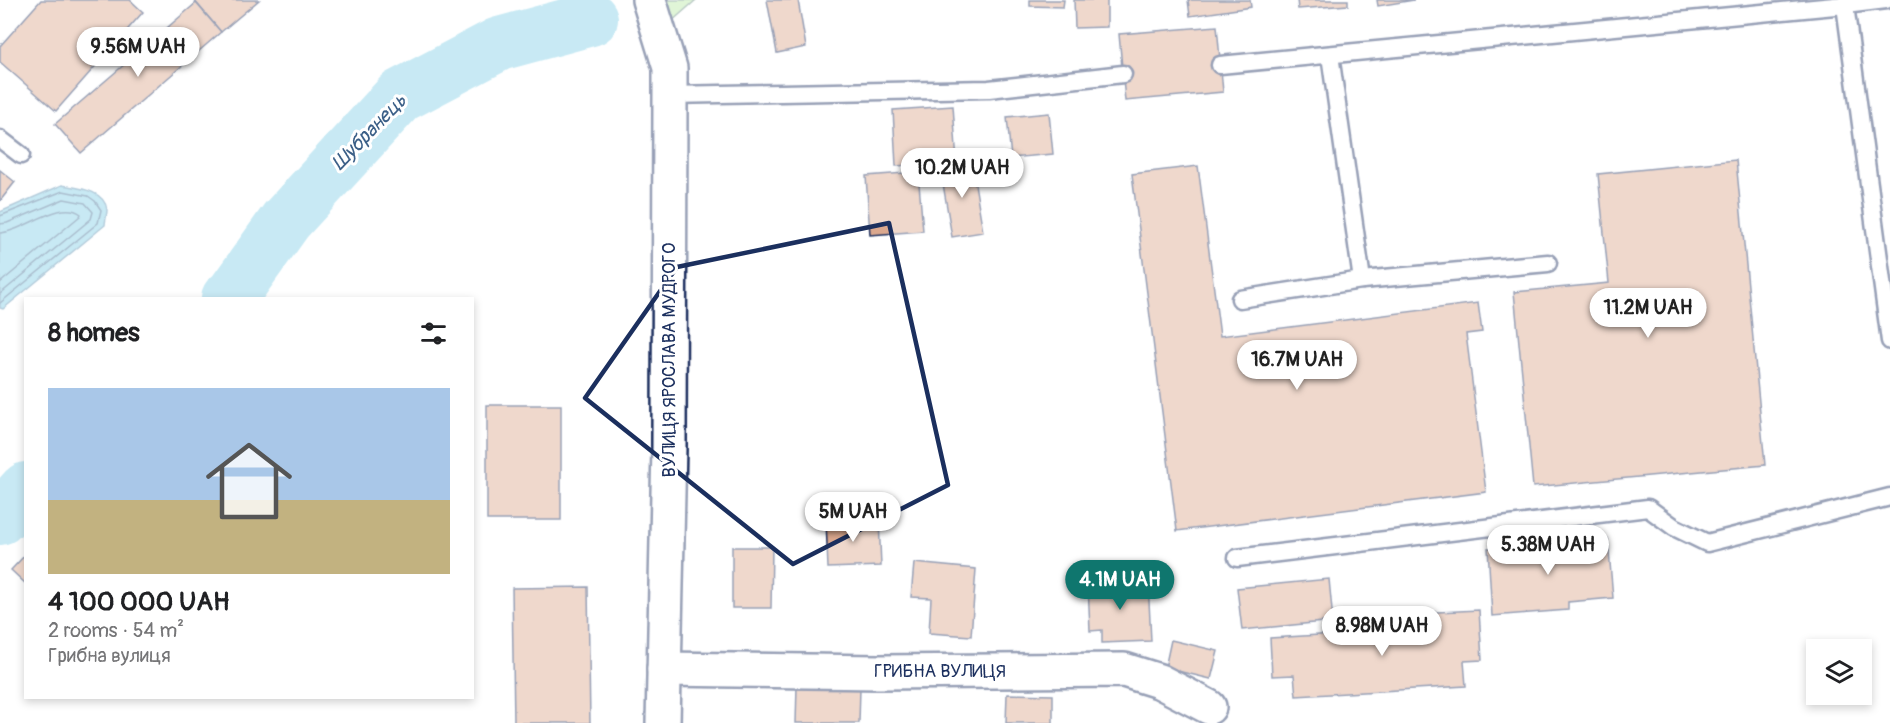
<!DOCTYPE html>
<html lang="en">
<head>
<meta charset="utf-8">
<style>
  body { margin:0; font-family:Pangolin,sans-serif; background:#f6f6f6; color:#202124; height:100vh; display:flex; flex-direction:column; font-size:22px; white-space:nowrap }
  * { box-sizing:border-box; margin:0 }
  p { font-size:20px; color:#757577 }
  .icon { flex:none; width:33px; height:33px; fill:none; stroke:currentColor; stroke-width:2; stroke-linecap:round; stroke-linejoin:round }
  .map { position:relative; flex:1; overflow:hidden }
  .sheet { position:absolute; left:24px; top:297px; width:450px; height:402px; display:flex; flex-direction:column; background:#fff; border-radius:0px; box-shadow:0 3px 9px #0003 }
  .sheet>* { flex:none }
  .fabs { position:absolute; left:1806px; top:639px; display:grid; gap:12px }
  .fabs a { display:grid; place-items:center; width:66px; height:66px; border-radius:0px; background:#fff; box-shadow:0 3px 9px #0003; font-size:30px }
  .price { position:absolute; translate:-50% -51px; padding:0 14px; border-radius:21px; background:#fff; color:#222; font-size:20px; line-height:39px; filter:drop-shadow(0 2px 3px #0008) }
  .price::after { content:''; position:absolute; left:50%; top:36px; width:18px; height:14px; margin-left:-9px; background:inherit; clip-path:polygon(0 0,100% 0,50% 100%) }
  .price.current { background:#0f766e; color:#fff }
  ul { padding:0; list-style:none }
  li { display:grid; align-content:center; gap:12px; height:318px; padding:0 24px }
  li+li { border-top:2px solid #e0e0e0 }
  li span { display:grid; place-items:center; height:186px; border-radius:0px; color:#555 }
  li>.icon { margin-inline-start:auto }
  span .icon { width:108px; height:108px; fill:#fffc; stroke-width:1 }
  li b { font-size:26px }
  h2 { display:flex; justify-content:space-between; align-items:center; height:72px; padding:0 24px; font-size:26px }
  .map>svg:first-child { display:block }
</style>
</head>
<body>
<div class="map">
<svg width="1890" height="723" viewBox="0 0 1890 723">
  <rect width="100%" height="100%" fill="#fff"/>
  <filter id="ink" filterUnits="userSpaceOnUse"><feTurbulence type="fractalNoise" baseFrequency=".0167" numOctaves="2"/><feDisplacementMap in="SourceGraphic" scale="12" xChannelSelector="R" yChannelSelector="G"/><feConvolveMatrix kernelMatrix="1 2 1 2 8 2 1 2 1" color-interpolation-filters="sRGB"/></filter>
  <g filter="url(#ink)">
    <path fill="#bae9a7" stroke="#6a8c82" stroke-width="1.5" d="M641,0H696L654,37Z"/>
    <path fill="#85cfe6" stroke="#5b8fb0" stroke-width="1.5" d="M62,185C78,188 105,190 107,210C107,215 105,221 105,225L3,309L0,308V212Z"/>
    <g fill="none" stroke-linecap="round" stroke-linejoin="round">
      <g stroke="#456f94" stroke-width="1.5">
        <path d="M0,216L63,191L88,196L95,201L101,210L98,223L0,303"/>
        <path d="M0,224L7,223L64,199L85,203L93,212L91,219L0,294"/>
        <path d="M0,233C24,232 60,198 81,214L80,216L0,283"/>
      </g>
      <g stroke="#85cfe6" stroke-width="54">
        <path d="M228,298L233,294L286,220L400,96L499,44L591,19"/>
        <path d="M0,518L26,489"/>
      </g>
    </g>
    <g fill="#dba88e" stroke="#1b2f5e" stroke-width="1.5">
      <path d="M41,0H130L143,12L56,111L0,62V46Z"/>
      <path d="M194,0H259L221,32Z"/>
      <path d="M767,0H798L806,47L777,53Z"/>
      <path d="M1030,0H1064L1063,7L1030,6Z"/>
      <path d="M1074,0H1107V27L1075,28Z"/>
      <path d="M1188,0H1250L1251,7L1190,16Z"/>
      <path d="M1297,0H1348V5L1298,9Z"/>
      <path d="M1377,0H1414L1378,6Z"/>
      <path d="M196,3L221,32L81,153L55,124Z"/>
      <path d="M1217,26L1223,92L1125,101L1119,34Z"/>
      <path d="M953,106L957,162L896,166L893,110Z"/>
      <path d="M1049,113L1053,154L1011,158L1007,117Z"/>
      <path d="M971,160L983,232L952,237L940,166Z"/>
      <path d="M1736,160L1765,465L1533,487L1514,292L1609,283L1598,174Z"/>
      <path d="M1198,166L1220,336L1478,303L1482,332L1466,334L1486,492L1177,531L1132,174Z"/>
      <path d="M0,170L15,182L0,201Z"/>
      <path d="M918,172L923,231L870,235L866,176Z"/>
      <rect x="487" y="405" width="74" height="115"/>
      <path d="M879,519L881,566L828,568L826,521Z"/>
      <path d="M1608,539L1613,598L1568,602V610L1492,616L1488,548Z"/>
      <path d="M732,547H772L771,608H732Z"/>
      <path d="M26,554V584L11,570Z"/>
      <path d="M914,563L976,569L971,636L929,633L931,598L911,597Z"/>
      <path d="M1329,579L1333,621L1242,630L1237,588Z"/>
      <path d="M1148,581L1151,641L1102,643V630L1090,631L1088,584Z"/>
      <path d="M588,587L590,723H514L512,588Z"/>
      <path d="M1479,610L1482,660L1464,661L1466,686L1296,696L1294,675L1272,676L1270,638L1419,629L1417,613Z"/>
      <path d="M1171,640L1218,651L1211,679L1165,668Z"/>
      <path d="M797,686L860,688L859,723H796Z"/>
      <path d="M1007,694L1053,695V723H1006Z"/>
    </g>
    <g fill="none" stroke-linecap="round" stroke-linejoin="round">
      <defs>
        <g id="service">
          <path d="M1845,5L1886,0"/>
          <path d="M1330,55L1362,280"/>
          <path d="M1220,65L1845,5L1890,341"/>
          <path d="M670,95L989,89L1123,74"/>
          <path d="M0,139L21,155"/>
          <path d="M1240,299L1362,280L1548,263"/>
          <path d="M1237,558L1648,508L1674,527L1707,543L1890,497"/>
        </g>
        <path id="minor" d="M664,669L879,672L1124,670L1159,681L1209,707"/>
        <path id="secondary" d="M649,0L670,68V95L669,447L663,723"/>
      </defs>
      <use href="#service" stroke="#1b2f5e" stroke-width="21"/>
      <use href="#minor" stroke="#1b2f5e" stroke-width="38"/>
      <use href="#secondary" stroke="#1b2f5e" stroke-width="38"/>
      <use href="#service" stroke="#fff" stroke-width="16"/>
      <use href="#minor" stroke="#fff" stroke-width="33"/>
      <use href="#secondary" stroke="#fff" stroke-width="33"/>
    </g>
  </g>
  <path d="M0 0H1890V723H0ZM889,223L948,485L793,564L585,398L677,267Z" fill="#fff" fill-opacity=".55" fill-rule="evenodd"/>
  <path fill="none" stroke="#1b2f5e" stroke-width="4.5" stroke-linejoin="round" d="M889,223L948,485L793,564L585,398L677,267Z"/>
  <g text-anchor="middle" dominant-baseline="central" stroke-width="6" stroke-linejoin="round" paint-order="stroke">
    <g font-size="18" fill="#1b2f5e" stroke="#fff">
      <text transform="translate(669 360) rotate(-90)">ВУЛИЦЯ ЯРОСЛАВА МУДРОГО</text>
      <text x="940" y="671">ГРИБНА ВУЛИЦЯ</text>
    </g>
    <g font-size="20" font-style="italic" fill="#3b5f87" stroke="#fff">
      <text transform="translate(369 132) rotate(-46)">Шубранець</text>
    </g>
  </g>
</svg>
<div class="fabs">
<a><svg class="icon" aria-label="layers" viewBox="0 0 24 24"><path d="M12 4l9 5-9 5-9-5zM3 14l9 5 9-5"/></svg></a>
</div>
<b class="price" style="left:138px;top:78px">9.56M UAH</b>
<b class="price" style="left:962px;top:199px">10.2M UAH</b>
<b class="price" style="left:1648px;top:339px">11.2M UAH</b>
<b class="price" style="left:1297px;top:391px">16.7M UAH</b>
<b class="price" style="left:853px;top:543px">5M UAH</b>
<b class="price" style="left:1548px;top:576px">5.38M UAH</b>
<b class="price current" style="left:1120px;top:611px">4.1M UAH</b>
<b class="price" style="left:1382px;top:657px">8.98M UAH</b>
<section class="sheet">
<h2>8 homes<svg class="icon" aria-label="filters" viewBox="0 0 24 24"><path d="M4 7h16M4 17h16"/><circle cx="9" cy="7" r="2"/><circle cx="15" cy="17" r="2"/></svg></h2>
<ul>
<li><span style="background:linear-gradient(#a9c7e8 60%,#c2b280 0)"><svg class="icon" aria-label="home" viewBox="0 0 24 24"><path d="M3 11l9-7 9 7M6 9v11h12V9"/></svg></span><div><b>4 100 000 UAH</b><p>2 rooms · 54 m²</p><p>Грибна вулиця</p></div></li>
</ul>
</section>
</div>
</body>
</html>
